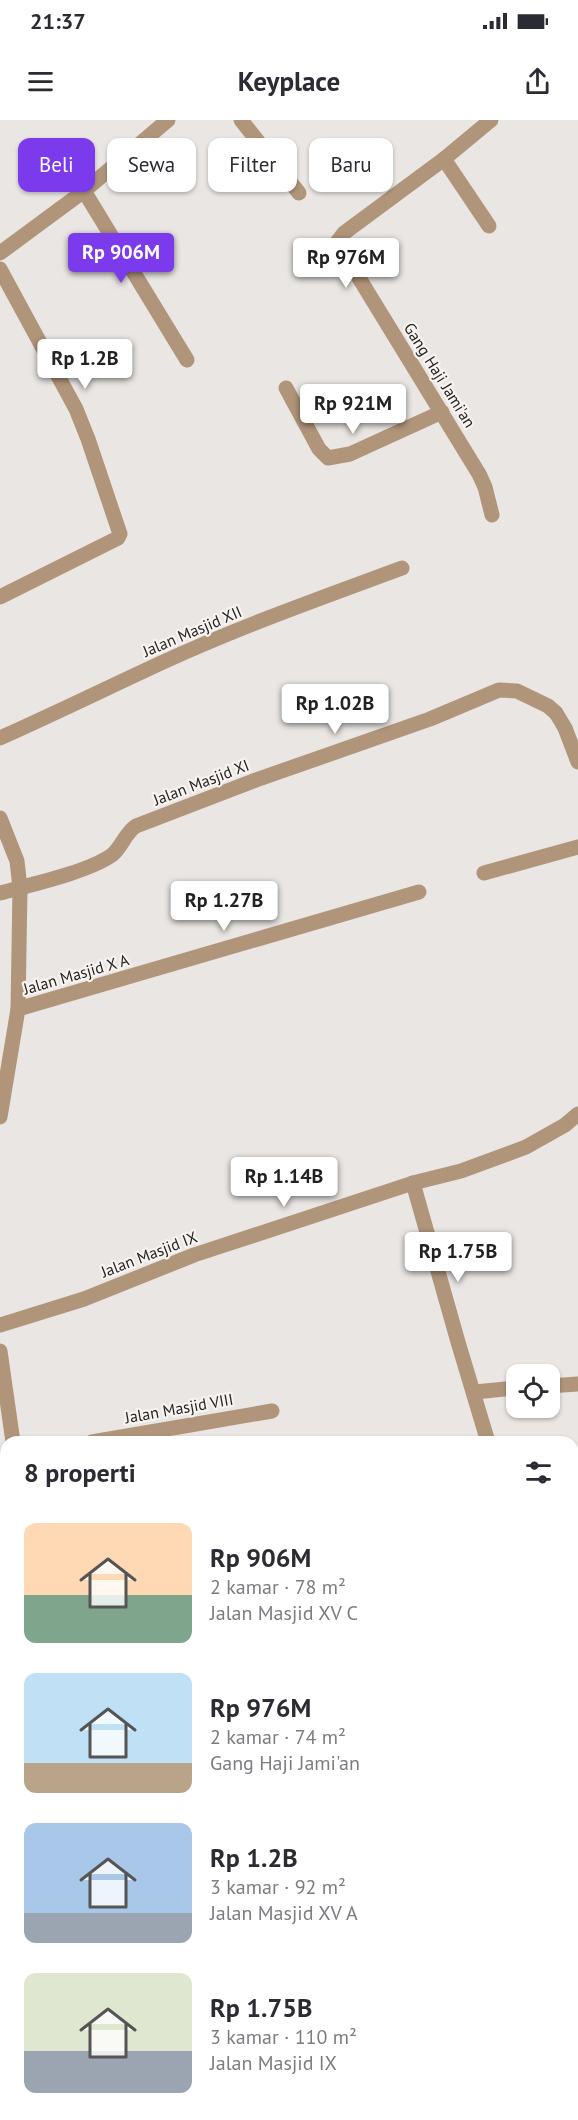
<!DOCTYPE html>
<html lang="id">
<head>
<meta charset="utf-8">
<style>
  body { margin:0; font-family:"PT Sans",sans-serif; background:#f7f7f7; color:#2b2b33; height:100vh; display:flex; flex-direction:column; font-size:22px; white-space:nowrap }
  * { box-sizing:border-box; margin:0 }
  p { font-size:20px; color:#7c7c81 }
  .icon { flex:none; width:33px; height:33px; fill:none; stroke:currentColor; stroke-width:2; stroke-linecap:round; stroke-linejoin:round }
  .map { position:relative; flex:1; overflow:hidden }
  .sheet { position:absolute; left:0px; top:1316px; width:579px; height:686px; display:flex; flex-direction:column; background:#fff; border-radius:18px 18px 0 0; box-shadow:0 2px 4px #0004 }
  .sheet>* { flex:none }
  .top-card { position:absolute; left:18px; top:18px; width:543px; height:54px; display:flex; gap:12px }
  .controls { position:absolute; left:506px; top:1244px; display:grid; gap:12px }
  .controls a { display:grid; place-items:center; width:54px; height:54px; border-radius:12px; background:#fff; box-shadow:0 2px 4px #0004; font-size:30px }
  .price { position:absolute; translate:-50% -51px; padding:0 14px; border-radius:6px; background:#fff; color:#222; font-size:20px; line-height:39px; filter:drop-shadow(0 2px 3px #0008) }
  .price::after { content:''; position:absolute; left:50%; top:36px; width:18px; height:14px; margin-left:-9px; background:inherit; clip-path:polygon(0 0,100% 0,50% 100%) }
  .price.active { background:#7c3aed; color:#fff }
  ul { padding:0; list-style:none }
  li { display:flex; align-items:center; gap:18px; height:150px; padding:0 24px }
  li span { display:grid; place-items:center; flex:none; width:168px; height:120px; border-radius:12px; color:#555 }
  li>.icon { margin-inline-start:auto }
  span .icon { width:72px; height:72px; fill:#fffc; stroke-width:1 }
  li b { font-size:26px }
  h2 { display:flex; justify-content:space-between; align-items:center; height:72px; padding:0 24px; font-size:26px }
  .chip { padding:0 21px; border-radius:12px; background:#fff; box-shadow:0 2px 4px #0004; font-size:21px; line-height:54px }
  .chip.active { background:#7c3aed; color:#fff }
  .status { display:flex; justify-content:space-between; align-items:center; height:42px; padding:0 30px; background:#fff; direction:ltr }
  .status svg { height:16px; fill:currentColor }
  header { display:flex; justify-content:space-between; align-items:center; height:78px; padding:0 24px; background:#fff; font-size:27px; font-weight:700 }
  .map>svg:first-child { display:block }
</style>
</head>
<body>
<div class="status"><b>21:37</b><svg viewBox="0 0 49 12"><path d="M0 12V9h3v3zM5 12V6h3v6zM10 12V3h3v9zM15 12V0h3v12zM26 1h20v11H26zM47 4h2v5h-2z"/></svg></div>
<header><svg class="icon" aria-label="menu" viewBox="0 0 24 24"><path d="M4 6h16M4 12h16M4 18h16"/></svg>Keyplace<svg class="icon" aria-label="share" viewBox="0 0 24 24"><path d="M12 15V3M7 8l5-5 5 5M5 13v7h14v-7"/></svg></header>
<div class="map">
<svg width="578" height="2000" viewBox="0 0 578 2000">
  <rect width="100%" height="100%" fill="#e9e6e3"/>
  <g fill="#c1bebb">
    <path d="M578,1780V1812L573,1813V1781Z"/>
    <rect x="573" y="1819" width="5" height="36"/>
    <path d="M578,1985V2000H554L562,1995H573V1988Z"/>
    <rect x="99" y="1995" width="80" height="5"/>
    <path d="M529,1995H539L540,2000H510Z"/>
  </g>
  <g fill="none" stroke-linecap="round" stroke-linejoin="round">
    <g stroke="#b0957a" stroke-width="15">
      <path d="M241,0L299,73"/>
      <path d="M491,0L444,39L344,113L337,122L479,354L485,367L492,395"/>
      <path d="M444,39L489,106"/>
      <path d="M84,71L187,240"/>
      <path d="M0,133L84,71L168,0"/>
      <path d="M0,149L76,289L88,319L120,414L118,418L0,477"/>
      <path d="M286,268L319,329L328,338L350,334L442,292"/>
      <path d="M0,618C54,594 107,568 161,543C239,507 321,478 402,448"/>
      <path d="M0,698L17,741L20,768L18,889L0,997"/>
      <path d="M484,753L578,727"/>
      <path d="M0,773C30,765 88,752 112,735C122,727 125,713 136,706L256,660L430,599L499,570L517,571L548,586L556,593L565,608L578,642"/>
      <path d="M18,889L419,772"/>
      <path d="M413,1063L458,1222L488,1322"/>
      <path d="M0,1205L84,1179L194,1135L413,1063L461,1051L526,1027L565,1005L578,994"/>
      <path d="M0,1231L13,1322"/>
      <path d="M549,1266L578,1264"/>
      <path d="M475,1272L516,1268"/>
      <path d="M92,1322L272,1291"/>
      <path d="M573,1445L578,1439"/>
      <path d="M0,1487L6,1473"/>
      <path d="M0,1518H6"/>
      <path d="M0,1591L6,1600"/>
      <path d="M573,1627L578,1621"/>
      <path d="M78,1995V2000"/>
    </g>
  </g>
  <g text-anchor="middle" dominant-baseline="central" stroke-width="4.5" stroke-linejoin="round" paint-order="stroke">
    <g font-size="16" fill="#262523" stroke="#f7f3f0">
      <text transform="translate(440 255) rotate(58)">Gang Haji Jami'an</text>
      <text transform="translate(192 511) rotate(-23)">Jalan Masjid XII</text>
      <text transform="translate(201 662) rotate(-21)">Jalan Masjid XI</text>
      <text transform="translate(76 854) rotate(-16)">Jalan Masjid X A</text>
      <text transform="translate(149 1134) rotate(-21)">Jalan Masjid IX</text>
      <text transform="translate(179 1288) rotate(-10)">Jalan Masjid VIII</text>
    </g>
  </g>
</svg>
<div class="controls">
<a><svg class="icon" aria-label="locate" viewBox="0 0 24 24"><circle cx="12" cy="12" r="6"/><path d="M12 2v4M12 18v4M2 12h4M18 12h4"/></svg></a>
</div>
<b class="price active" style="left:121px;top:164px">Rp 906M</b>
<b class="price" style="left:346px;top:169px">Rp 976M</b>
<b class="price" style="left:85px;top:270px">Rp 1.2B</b>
<b class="price" style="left:353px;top:315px">Rp 921M</b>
<b class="price" style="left:335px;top:615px">Rp 1.02B</b>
<b class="price" style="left:224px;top:812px">Rp 1.27B</b>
<b class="price" style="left:284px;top:1088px">Rp 1.14B</b>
<b class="price" style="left:458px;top:1163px">Rp 1.75B</b>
<div class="top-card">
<a class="chip active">Beli</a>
<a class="chip">Sewa</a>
<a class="chip">Filter</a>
<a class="chip">Baru</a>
</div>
<section class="sheet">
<h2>8 properti<svg class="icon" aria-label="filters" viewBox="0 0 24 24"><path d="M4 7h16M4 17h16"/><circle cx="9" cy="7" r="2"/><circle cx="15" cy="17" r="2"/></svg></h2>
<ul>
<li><span style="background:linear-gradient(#ffd9b3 60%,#7fa58c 0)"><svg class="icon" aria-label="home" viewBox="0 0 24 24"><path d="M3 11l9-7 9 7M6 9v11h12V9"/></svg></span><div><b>Rp 906M</b><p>2 kamar · 78 m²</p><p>Jalan Masjid XV C</p></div></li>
<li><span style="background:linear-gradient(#bfe0f5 75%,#b9a48a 0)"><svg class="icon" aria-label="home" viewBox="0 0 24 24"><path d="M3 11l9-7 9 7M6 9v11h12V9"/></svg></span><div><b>Rp 976M</b><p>2 kamar · 74 m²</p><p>Gang Haji Jami'an</p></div></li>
<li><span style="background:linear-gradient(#a9c7e8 75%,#9aa5b1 0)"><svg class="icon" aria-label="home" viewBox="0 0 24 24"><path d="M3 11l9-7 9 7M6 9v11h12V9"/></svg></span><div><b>Rp 1.2B</b><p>3 kamar · 92 m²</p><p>Jalan Masjid XV A</p></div></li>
<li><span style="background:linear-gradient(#dfe7d0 65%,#9aa5b1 0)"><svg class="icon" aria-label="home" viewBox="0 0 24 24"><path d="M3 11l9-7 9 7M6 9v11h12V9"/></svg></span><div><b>Rp 1.75B</b><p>3 kamar · 110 m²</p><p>Jalan Masjid IX</p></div></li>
</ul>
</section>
</div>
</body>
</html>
